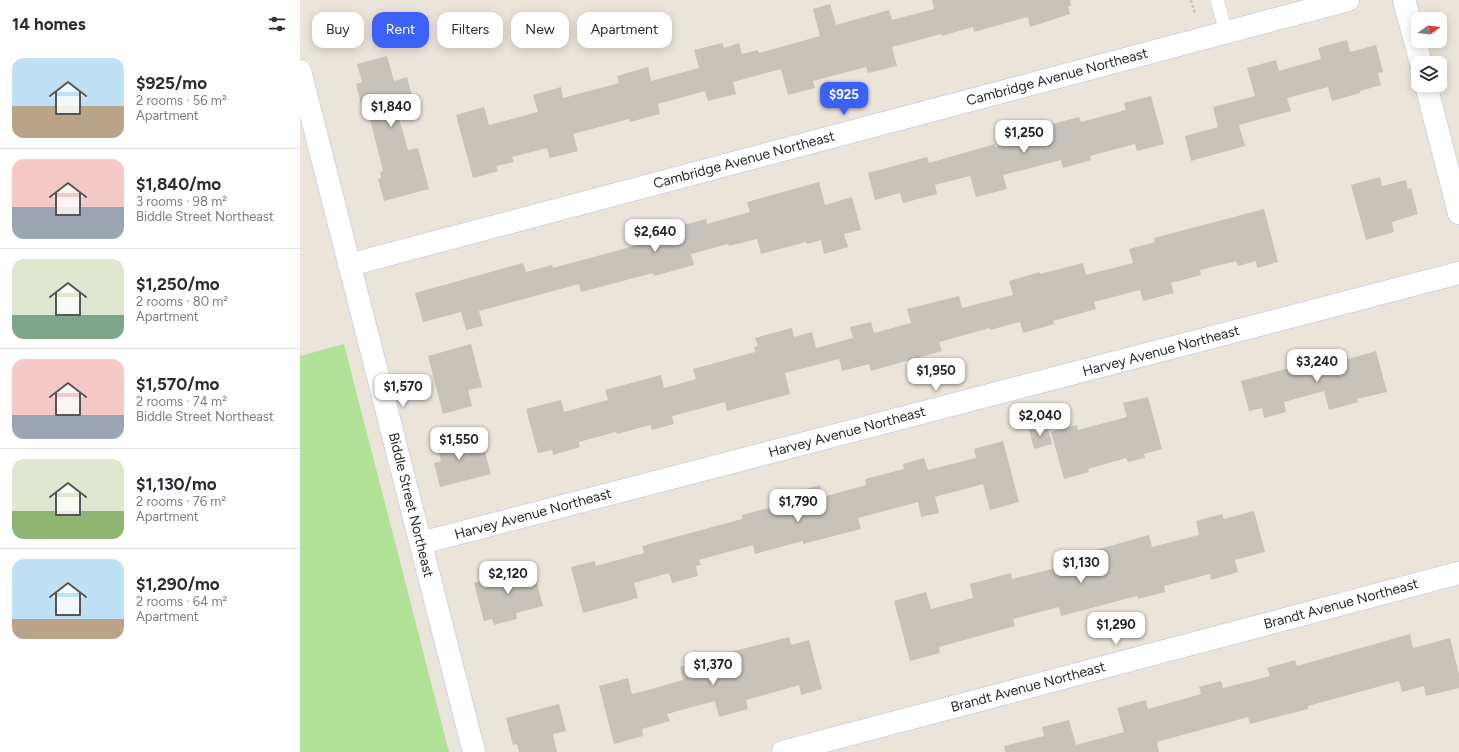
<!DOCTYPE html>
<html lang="en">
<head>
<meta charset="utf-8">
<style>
  body { margin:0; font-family:Figtree,sans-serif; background:#f2f2f3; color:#2b2b33; height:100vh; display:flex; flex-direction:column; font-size:15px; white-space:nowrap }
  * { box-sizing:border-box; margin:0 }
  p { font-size:13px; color:#7c7c81 }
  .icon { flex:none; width:22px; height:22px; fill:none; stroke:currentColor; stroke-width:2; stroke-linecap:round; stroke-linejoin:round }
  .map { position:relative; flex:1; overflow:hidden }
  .panel { display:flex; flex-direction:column; background:#fff; width:300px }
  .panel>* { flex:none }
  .hud { position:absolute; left:12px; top:12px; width:380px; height:36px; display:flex; gap:8px }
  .needle { width:26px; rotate:75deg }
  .fabs { position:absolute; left:1111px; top:12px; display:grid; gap:8px }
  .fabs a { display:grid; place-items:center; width:36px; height:36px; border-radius:8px; background:#fff; box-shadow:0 2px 10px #0003; font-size:20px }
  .price { position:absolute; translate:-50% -34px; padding:0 9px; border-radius:8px; background:#fff; color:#222; font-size:13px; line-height:26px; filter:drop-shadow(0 1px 2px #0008) }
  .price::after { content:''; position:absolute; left:50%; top:24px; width:12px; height:9px; margin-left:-6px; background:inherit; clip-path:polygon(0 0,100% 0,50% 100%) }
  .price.on { background:#3c61f8; color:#fff }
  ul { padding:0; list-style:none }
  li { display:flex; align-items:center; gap:12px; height:100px; padding:0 12px }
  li+li { border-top:1px solid #e1e1e2 }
  li span { display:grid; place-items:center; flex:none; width:112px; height:80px; border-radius:12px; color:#555 }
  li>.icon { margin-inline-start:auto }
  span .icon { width:48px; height:48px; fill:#fffc; stroke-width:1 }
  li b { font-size:17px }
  h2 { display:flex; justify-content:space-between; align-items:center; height:48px; padding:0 12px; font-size:17px }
  .chip { padding:0 14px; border-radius:12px; background:#fff; box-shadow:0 2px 10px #0003; font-size:14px; line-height:36px }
  .chip.on { background:#3c61f8; color:#fff }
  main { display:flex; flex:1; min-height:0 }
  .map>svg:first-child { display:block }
</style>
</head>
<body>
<main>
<section class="panel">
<h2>14 homes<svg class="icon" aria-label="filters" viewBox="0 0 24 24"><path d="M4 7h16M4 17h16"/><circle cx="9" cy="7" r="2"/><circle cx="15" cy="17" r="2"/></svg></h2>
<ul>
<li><span style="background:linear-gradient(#bfe0f5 60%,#b9a48a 0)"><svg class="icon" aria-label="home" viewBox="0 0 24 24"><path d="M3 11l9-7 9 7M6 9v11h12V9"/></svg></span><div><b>$925/mo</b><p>2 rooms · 56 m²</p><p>Apartment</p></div></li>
<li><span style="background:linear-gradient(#f6c9c9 60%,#9aa5b1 0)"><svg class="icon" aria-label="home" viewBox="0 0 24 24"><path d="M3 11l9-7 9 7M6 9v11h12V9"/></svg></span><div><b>$1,840/mo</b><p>3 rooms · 98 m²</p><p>Biddle Street Northeast</p></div></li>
<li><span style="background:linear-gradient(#dfe7d0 70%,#7fa58c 0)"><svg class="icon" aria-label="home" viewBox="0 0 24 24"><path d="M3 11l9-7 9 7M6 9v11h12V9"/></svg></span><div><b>$1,250/mo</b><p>2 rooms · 80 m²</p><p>Apartment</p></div></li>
<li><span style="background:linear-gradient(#f6c9c9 70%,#9aa5b1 0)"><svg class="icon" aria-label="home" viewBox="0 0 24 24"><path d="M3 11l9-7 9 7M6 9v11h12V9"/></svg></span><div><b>$1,570/mo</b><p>2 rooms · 74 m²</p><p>Biddle Street Northeast</p></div></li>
<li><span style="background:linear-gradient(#dfe7d0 65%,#8fb573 0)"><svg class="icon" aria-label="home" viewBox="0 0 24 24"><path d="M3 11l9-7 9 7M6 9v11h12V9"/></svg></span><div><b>$1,130/mo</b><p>2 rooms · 76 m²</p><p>Apartment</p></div></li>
<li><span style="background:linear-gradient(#bfe0f5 75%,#b9a48a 0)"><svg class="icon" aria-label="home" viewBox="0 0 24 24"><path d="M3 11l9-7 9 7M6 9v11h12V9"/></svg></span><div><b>$1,290/mo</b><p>2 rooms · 64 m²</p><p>Apartment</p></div></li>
</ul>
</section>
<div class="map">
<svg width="1159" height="752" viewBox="0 0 1159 752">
  <rect width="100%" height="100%" fill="#ebe4db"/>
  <path fill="#b2e298" d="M44,344L149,752H0V356Z"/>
  <g fill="#c7c2ba">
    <path d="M632,0H770L771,6H768L770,14L730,27L728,17L674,32L673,27L641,36V34L592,47L597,66L568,73L566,67L513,81L515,88L488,95L481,69L433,82L436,94L408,101L405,91L358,104L360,114L330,122L329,119L273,134L278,151L250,158L247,148L212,157L214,162L196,166L198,171L173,178L156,115L184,107L189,125L238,112L233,95L261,87L263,98L319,83L317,76L348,67L351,81L399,68L394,50L422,43L424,48L439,43L442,54L458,50L459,53L520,36L513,9L530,4L536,25L589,10L592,20L634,9Z"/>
    <path d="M1047,40L1050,52L1076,45L1083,72L1078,73L1081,85L1060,91V93L1032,101L1028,87L987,98L991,111L939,125L945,146L891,161L885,136L918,127L913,107L955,96L947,68L976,60L979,71L1021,59L1018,48Z"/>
    <path d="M87,56L94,81L107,77L117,113L99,118L108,150L118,148L129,189L84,201L78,179L81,178L80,172L83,171L68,111L63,112L56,84L62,82L57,64Z"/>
    <path d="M851,96L864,144L837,151L835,144L790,156L791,160L763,168L761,160L703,175L707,189L676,197L670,176L635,185L637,194L603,203L600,193L575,200L568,173L627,157L629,163L695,144V147L753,131L752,124L779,117L781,122L826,110L824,103Z"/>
    <path d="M1080,177L1082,186L1106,180L1108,189L1111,188L1118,214L1092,222L1094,232L1066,240L1051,185Z"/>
    <path d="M519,182L525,205L552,197L561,230L544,234L548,247L524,254L521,240L507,244L506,242L461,254L457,239L429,246L428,244L391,254L394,265L354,276L353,273L281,292L279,284L179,311L183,326L166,330L161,312L123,322L115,293L223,263L226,272L252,265L253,268L345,243L341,230L374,221L376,227L406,219L407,224L450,212L447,202Z"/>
    <path d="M964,209L978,262L957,268L956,261L938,266L936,261L900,270L901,275L871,283L874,293L843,301L840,290L794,302L796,309L753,321L754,324L723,333L720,322L690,330V328L639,342L642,351L571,371L569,364L542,371L539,359L485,373L490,394L427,411L425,402L372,416L374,424L352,430L350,425L317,434L316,432L279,442L280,447L253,455L252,450L238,453L226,409L261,400L264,412L308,400L305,390L361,375L364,388L396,379L393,369L455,352L454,347L458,346L455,338L492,328L494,337L512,332L516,348L553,338L550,327L571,322L574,333L611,323L607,309L659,296L662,308L713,295L709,281L740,272V274L783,263L786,275L833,263L829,249L855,242L854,238Z"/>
    <path d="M171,344L182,387L168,390L172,406L143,414L128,356Z"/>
    <path d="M1038,349L1041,361L1076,351L1087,392L1057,399L1058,402L1029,410L1024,391L984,402L986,412L964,418L962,408L949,411L941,381L1016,361L1015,356Z"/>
    <path d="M848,397L862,449L844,454L845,458L828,462L826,458L788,469L789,472L764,479L751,432L777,425L778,430L827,417L823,403Z"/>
    <path d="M747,425L752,444L734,449L729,430Z"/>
    <path d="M159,431L165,454L184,449L191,474L140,487L134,463L141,461L135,438Z"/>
    <path d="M703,441L719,502L690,510L683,484L635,497L639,513L621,517L618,502L558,518L561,529L503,544V541L455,554L453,545L399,560L401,565L396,566L398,576L372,583L369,573L334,583L338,598L283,613L271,567L295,561L296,566L344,553L342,546L442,519V515L492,502L490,493L520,485L523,497L566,485L565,479L604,469L603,464L624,458L628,470L676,458L674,449Z"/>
    <path d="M954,511L965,552L935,560L938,572L911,580L910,574L864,586L865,592L838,599L837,596L761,616L759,607L713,619L715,626L639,647L640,653L610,661L594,601L626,592L631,609L673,598L670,584L711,573L712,579L780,562L778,555L849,535L852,547L899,535L896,521L922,514L924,519Z"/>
    <path d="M232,565L243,606L216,613L217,619L194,625L192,619L184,621L174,583L188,579V577Z"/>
    <path d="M1110,634L1113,648L1150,638L1159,674V688L1126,696L1124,686L1102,692L1099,681L1008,706V709L950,724L948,717L857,742L859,752H705L704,746L744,736L742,727L769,720L776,745L824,732L817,708L846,700L848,709L901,694L899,687L921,681L923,688L970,676L967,668L995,660L997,666Z"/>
    <path d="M489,637L491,645L509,640L522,689L501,695L499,685L446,700L448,709L419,717L415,701L367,714L370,721L342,729L343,736L314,744L299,686L328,678L332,694L348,690L383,680L380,667L404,661L403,659Z"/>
    <path d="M259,704L266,731L253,734L257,752H219L217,744L213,745L206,718Z"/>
  </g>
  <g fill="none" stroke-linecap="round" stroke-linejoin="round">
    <defs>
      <path id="service" d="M917,0L926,32"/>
      <g id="minor">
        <path d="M1104,0L1121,63"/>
        <path d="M0,71L174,752"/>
        <path d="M1126,85L1159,213"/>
        <path d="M49,265L1048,0"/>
        <path d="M121,543L1159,273"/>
        <path d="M483,752L1159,573"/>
      </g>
    </defs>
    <use href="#service" stroke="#d0d4e2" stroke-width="14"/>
    <use href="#minor" stroke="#d0d4e2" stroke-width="24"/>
    <path stroke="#c3c3c3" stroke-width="2.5" stroke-dasharray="3 2" stroke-linecap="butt" d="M891,0L895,14"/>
    <use href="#service" stroke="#fff" stroke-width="13"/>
    <use href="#minor" stroke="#fff" stroke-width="22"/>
  </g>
  <g text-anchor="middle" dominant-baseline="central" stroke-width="4" stroke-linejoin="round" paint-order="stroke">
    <g font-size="14" fill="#292929" stroke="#fff">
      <text transform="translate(757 77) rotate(-15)">Cambridge Avenue Northeast</text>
      <text transform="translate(444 160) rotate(-15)">Cambridge Avenue Northeast</text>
      <text transform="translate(861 351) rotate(-15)">Harvey Avenue Northeast</text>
      <text transform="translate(547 432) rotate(-15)">Harvey Avenue Northeast</text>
      <text transform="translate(111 505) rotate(76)">Biddle Street Northeast</text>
      <text transform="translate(233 514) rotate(-15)">Harvey Avenue Northeast</text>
      <text transform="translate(1041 604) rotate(-15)">Brandt Avenue Northeast</text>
      <text transform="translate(728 687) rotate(-15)">Brandt Avenue Northeast</text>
    </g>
  </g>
</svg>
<div class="fabs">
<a><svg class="needle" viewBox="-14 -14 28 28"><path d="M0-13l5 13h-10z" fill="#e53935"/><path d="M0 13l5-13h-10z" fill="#7c7c81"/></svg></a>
<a><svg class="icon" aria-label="layers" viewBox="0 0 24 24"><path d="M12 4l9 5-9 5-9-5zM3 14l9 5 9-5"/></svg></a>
</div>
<b class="price on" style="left:544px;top:116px">$925</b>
<b class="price" style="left:91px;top:128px">$1,840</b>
<b class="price" style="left:724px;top:154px">$1,250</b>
<b class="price" style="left:355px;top:253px">$2,640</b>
<b class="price" style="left:1017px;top:383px">$3,240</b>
<b class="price" style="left:636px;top:392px">$1,950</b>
<b class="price" style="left:103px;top:408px">$1,570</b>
<b class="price" style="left:740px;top:437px">$2,040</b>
<b class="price" style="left:159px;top:461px">$1,550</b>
<b class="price" style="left:498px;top:523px">$1,790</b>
<b class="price" style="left:781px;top:584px">$1,130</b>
<b class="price" style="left:208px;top:595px">$2,120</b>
<b class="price" style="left:816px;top:646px">$1,290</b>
<b class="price" style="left:413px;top:686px">$1,370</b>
<div class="hud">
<a class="chip">Buy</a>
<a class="chip on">Rent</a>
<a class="chip">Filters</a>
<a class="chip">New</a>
<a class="chip">Apartment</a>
</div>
</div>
</main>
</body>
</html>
